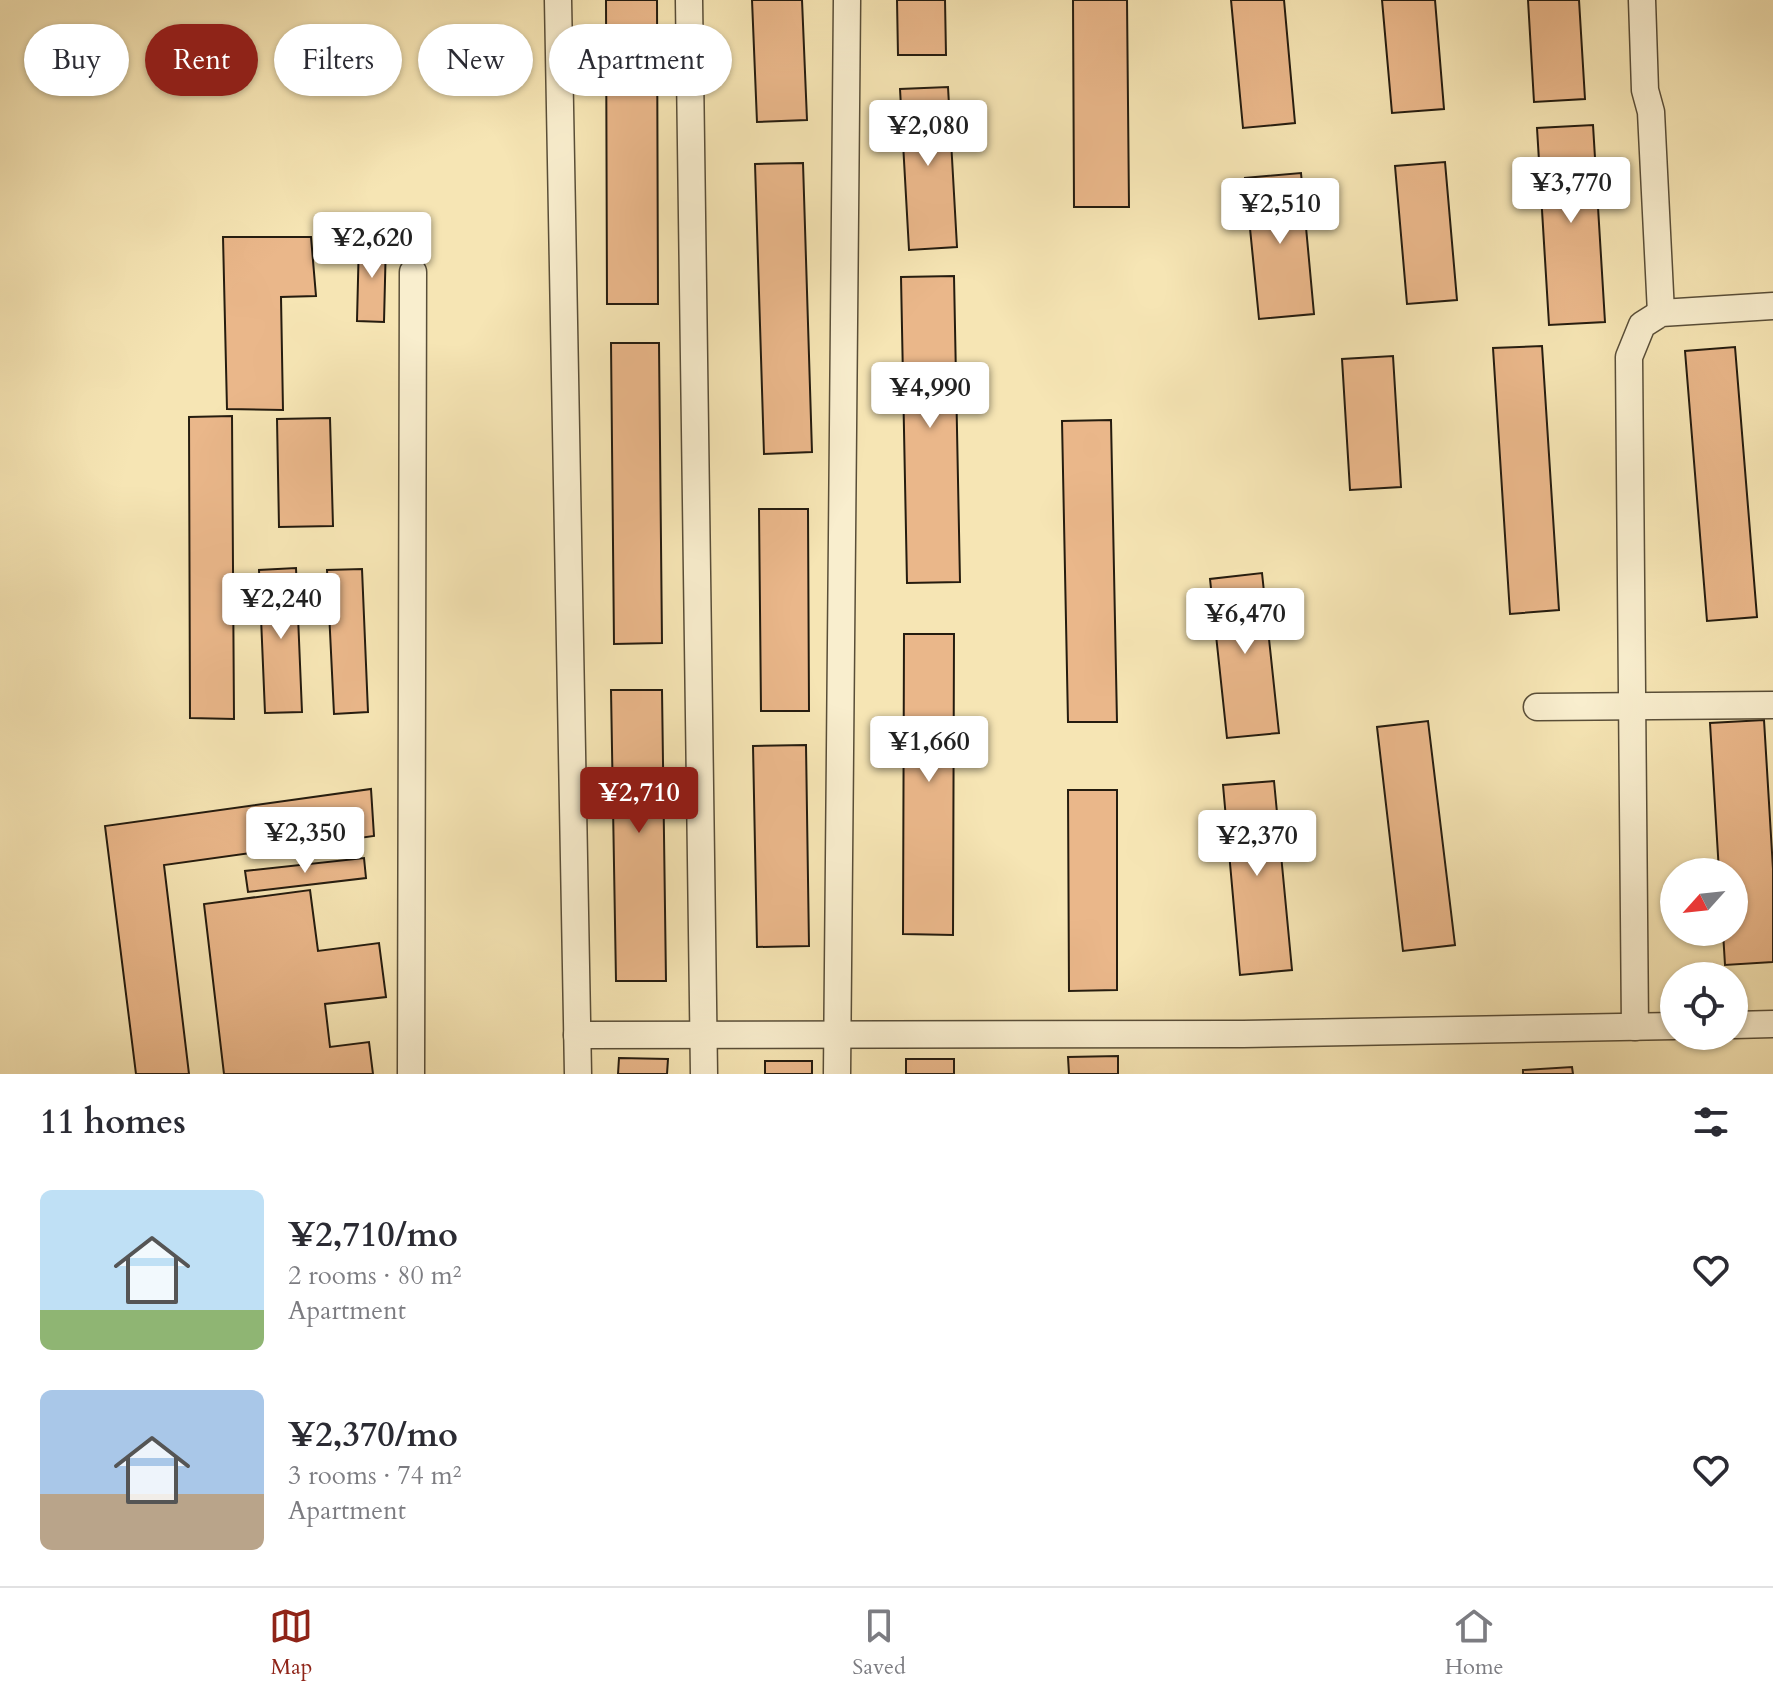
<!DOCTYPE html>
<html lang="en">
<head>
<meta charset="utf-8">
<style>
  body { margin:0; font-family:Cardo,serif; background:#f7f7f7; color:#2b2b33; height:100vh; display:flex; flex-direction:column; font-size:30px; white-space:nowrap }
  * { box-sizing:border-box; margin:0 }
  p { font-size:26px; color:#7c7c81 }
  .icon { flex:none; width:44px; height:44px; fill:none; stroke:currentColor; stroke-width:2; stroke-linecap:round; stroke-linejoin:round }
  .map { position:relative; height:1074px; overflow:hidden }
  .sheet { display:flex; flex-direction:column; background:#fff; flex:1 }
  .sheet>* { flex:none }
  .hud { position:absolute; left:24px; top:24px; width:800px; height:72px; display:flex; gap:16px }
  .needle { width:52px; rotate:243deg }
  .controls { position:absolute; left:1660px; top:858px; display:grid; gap:16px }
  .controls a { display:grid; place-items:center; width:88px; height:88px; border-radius:50%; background:#fff; box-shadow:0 2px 6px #0004; font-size:40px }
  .price { position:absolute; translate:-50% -68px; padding:0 18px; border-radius:8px; background:#fff; color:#222; font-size:26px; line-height:52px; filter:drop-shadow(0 2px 4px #0008) }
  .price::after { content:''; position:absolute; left:50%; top:48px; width:24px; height:18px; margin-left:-12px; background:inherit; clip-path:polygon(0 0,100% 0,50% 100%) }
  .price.current { background:#8f2418; color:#fff }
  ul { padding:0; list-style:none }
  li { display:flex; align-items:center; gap:24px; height:200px; padding:0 40px }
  li span { display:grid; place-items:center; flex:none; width:224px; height:160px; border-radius:12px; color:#555 }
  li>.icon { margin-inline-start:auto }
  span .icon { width:96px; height:96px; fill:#fffc; stroke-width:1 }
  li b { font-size:34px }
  h2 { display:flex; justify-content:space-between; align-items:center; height:96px; padding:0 40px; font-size:34px }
  .chip { padding:0 28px; border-radius:36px; background:#fff; box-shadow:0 2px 6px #0004; font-size:28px; line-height:72px }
  .chip.current { background:#8f2418; color:#fff }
  .dock { display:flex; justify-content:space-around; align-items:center; height:112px; border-top:2px solid #e1e1e2; background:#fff; font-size:22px; color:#7c7c81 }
  .dock a { display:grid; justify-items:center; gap:4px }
  .dock .current { color:#8f2418 }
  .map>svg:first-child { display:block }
</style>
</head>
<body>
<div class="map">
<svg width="1773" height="1074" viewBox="0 0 1773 1074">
  <rect width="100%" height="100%" fill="#f6e5b4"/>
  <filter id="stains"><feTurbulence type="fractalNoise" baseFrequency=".0025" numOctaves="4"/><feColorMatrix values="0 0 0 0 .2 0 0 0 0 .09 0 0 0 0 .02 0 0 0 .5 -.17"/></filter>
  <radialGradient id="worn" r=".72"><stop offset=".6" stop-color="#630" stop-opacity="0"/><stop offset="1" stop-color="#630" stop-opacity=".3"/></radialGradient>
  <g fill="#eab78a" stroke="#251c0f" stroke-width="2">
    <path d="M606,0H657L658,304H607Z"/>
    <path d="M752,0H802L807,120L757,122Z"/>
    <path d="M897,0H945L946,55H898Z"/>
    <path d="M1073,0H1127L1129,207H1074Z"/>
    <path d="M1231,0H1284L1295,123L1243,128Z"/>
    <path d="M1382,0H1435L1444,109L1392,113Z"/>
    <path d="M1528,0H1579L1585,99L1534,102Z"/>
    <path d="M948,87L957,247L909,250L900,89Z"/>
    <path d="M1593,125L1605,322L1549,325L1537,128Z"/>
    <path d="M1445,162L1457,300L1407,304L1395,166Z"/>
    <path d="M803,163L812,452L764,454L755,164Z"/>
    <path d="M1301,173L1314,314L1259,319L1245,178Z"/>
    <path d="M223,237H311L316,296L281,297L283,410L227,409Z"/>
    <path d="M359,239L386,240L384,322L357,321Z"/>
    <path d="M954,276L960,582L907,583L901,277Z"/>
    <path d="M611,343H659L662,643L614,644Z"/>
    <path d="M1542,346L1559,610L1510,614L1493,348Z"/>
    <path d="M1735,347L1757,617L1707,621L1685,351Z"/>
    <path d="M1393,356L1401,487L1350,490L1342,359Z"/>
    <path d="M232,416L234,719L190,718L189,417Z"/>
    <path d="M330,418L333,526L279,527L277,419Z"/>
    <path d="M1111,420L1117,722H1068L1062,421Z"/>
    <path d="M759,509H808L809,711H761Z"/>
    <path d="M296,568L302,712L265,713L259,570Z"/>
    <path d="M362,569L368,712L334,714L327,570Z"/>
    <path d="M1262,573L1279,733L1227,738L1210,579Z"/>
    <path d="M904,634H954L953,935L903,934Z"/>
    <path d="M611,690H662L666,981H616Z"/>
    <path d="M1764,720L1773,869V962L1725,965L1723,932H1734V872H1719L1710,723Z"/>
    <path d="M1428,721L1455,945L1403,951L1377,727Z"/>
    <path d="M806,745L809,946L757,947L753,746Z"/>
    <path d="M1274,781L1292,970L1240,975L1223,785Z"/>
    <path d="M371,789L374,836L164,865L189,1074H136L105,826Z"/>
    <path d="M1068,790H1117V990L1069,991Z"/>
    <path d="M364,858L366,878L248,892L245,871Z"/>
    <path d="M310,890L318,951L379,943L386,997L325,1004L330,1047L369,1042L373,1074H224L204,904Z"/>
    <path d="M1118,1056V1074H1069L1068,1057Z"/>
    <path d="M619,1058L668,1059L667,1074H618Z"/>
    <rect x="906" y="1059" width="48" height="15"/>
    <rect x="765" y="1061" width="47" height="13"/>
    <path d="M1572,1067L1573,1074H1523V1070Z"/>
  </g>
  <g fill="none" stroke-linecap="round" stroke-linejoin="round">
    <defs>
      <g id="street">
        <path d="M558,0L578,1074"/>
        <path d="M689,0L704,1074"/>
        <path d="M1642,0L1645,90L1651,112L1661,313"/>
        <path d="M1537,707L1773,705"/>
        <path d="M1734,1025L1773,1024"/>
        <path d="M1635,1027L1629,357L1642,325L1661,313L1773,306"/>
        <path d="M577,1035L1243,1034L1674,1026"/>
        <path d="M411,1074L413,272"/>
        <path d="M837,1074L847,0"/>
      </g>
    </defs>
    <use href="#street" stroke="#594e38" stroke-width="29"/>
    <use href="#street" stroke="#f9eece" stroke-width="26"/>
  </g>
  <rect width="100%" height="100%" filter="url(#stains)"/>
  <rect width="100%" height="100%" fill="url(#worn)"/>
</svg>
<div class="controls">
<a><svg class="needle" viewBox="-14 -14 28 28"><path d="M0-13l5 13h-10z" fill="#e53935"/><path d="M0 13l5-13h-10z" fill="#7c7c81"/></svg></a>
<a><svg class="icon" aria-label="locate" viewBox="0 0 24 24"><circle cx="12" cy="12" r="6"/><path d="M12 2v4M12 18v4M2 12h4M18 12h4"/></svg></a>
</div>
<b class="price" style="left:928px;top:168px">¥2,080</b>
<b class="price" style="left:1571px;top:225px">¥3,770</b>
<b class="price" style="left:1280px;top:246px">¥2,510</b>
<b class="price" style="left:372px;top:280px">¥2,620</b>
<b class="price" style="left:930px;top:430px">¥4,990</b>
<b class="price" style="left:281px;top:641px">¥2,240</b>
<b class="price" style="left:1245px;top:656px">¥6,470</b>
<b class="price" style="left:929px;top:784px">¥1,660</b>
<b class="price current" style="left:639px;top:835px">¥2,710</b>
<b class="price" style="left:305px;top:875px">¥2,350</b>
<b class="price" style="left:1257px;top:878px">¥2,370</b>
<div class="hud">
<a class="chip">Buy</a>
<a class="chip current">Rent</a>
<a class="chip">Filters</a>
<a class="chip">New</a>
<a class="chip">Apartment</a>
</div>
</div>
<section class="sheet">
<h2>11 homes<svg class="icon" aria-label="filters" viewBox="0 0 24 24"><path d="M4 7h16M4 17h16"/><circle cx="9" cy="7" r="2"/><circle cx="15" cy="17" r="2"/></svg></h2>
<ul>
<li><span style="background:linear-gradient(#bfe0f5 75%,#8fb573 0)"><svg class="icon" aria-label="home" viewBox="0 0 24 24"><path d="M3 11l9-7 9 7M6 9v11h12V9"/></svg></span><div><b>¥2,710/mo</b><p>2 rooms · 80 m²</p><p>Apartment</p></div><svg class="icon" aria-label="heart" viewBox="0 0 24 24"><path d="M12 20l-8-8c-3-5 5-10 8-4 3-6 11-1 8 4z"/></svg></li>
<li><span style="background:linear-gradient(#a9c7e8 65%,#b9a48a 0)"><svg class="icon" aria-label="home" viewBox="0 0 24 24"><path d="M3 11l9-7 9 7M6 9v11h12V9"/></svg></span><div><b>¥2,370/mo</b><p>3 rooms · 74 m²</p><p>Apartment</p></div><svg class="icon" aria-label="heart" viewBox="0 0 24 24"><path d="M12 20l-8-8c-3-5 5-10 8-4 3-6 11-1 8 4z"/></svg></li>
</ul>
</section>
<nav class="dock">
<a class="current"><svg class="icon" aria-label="map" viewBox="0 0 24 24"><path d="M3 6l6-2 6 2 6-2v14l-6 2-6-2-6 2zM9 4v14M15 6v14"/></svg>Map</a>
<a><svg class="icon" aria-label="saved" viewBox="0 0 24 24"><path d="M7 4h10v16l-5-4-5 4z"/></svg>Saved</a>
<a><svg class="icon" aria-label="home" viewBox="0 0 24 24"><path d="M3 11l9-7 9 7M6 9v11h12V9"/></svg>Home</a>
</nav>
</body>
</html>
